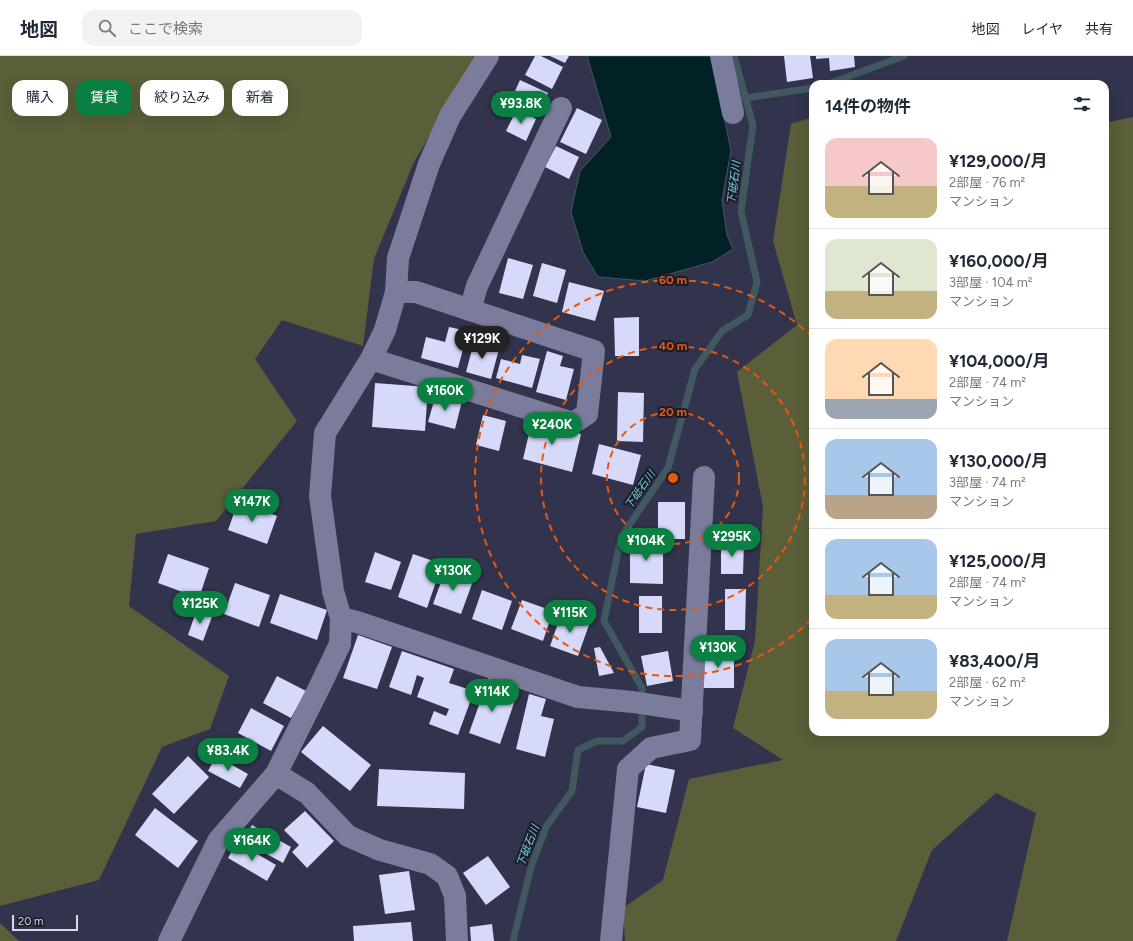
<!DOCTYPE html>
<html lang="ja">
<head>
<meta charset="utf-8">
<style>
  body { margin:0; font-family:Figtree,"Noto Sans JP",sans-serif; background:#f2f2f3; color:#1f2937; height:100vh; display:flex; flex-direction:column; font-size:15px; white-space:nowrap }
  * { box-sizing:border-box; margin:0 }
  p { font-size:13px; color:#747a83 }
  .icon { flex:none; width:22px; height:22px; fill:none; stroke:currentColor; stroke-width:2; stroke-linecap:round; stroke-linejoin:round }
  .map { position:relative; flex:1; overflow:hidden }
  .panel { position:absolute; left:809px; top:24px; width:300px; height:656px; display:flex; flex-direction:column; background:#fff; border-radius:12px; box-shadow:0 4px 16px #0002 }
  .panel>* { flex:none }
  .banner { position:absolute; left:12px; top:24px; width:380px; height:36px; display:flex; gap:8px }
  .scale { position:absolute; left:12px; bottom:10px; width:66px; box-sizing:border-box; padding-left:4px; border:2px solid #d7d8e9; border-top:0; font-size:11px; line-height:14px; white-space:nowrap; color:#d7d8e9; -webkit-text-stroke:3px #1b1c28; paint-order:stroke }
  .price { position:absolute; translate:-50% -34px; padding:0 9px; border-radius:14px; background:#0b8043; color:#fff; font-size:13px; line-height:26px; filter:drop-shadow(0 1px 2px #0008) }
  .price::after { content:''; position:absolute; left:50%; top:24px; width:12px; height:9px; margin-left:-6px; background:inherit; clip-path:polygon(0 0,100% 0,50% 100%) }
  .price.selected { background:#222; color:#fff }
  ul { padding:0; list-style:none }
  li { display:flex; align-items:center; gap:12px; height:100px; padding:0 16px }
  li+li { border-top:1px solid #e0e1e3 }
  li span { display:grid; place-items:center; flex:none; width:112px; height:80px; border-radius:12px; color:#555 }
  li>.icon { margin-inline-start:auto }
  span .icon { width:48px; height:48px; fill:#fffc; stroke-width:1 }
  li b { font-size:17px }
  h2 { display:flex; justify-content:space-between; align-items:center; height:48px; padding:0 16px; font-size:17px }
  .tag { padding:0 14px; border-radius:12px; background:#fff; box-shadow:0 4px 16px #0002; font-size:14px; line-height:36px }
  .tag.selected { background:#0b8043; color:#fff }
  header { display:flex; align-items:center; gap:24px; box-sizing:border-box; height:56px; padding:0 20px; background:#fff; border-bottom:1px solid #e0e1e3 }
  header strong { font-size:19px }
  nav { display:flex; gap:22px; margin-inline-start:auto; font-size:14px }
  .search { width:280px; height:36px; background:#f2f2f3; display:flex; align-items:center; gap:10px; box-sizing:border-box; padding:0 14px; border-radius:12px; color:#747a83; font-size:15px }
  .map>svg:first-child { display:block }
</style>
</head>
<body>
<header>
<strong>地図</strong>
<div class="search"><svg class="icon" aria-label="search" viewBox="0 0 24 24"><circle cx="10" cy="10" r="6"/><path d="M15 15l6 6"/></svg>ここで検索</div>
<nav><a>地図</a><a>レイヤ</a><a>共有</a></nav>
</header>
<div class="map">
<svg width="1133" height="885" viewBox="0 0 1133 885">
  <rect width="100%" height="100%" fill="#32334d"/>
  <g fill="#5a5f39">
    <path d="M0,0H477L414,106L374,203L363,290L282,264L255,303L297,365L216,465L136,478L129,550L229,620L210,673L162,691L99,824L0,850Z"/>
    <path d="M813,61V676H1105V67L1133,61V885H1007L1036,757L996,737L932,794L896,885H625L623,852L663,824L689,723L783,704L733,672L755,585L763,451L737,316L797,269L773,185L791,68Z"/>
    <path d="M0,867L19,885H0Z"/>
  </g>
  <path fill="#022126" stroke="#425860" d="M587,0H712L731,95L722,144L727,179L733,193L712,206L645,225L598,221L583,196L571,156L580,115L611,81Z"/>
  <g fill="none" stroke-linecap="round" stroke-linejoin="round">
    <g stroke="#425860" stroke-width="7">
      <path d="M828,28L904,0"/>
      <path d="M745,42L813,32"/>
      <path d="M513,885L531,811L546,771L572,735L578,694L597,685H623L642,671V632L604,565L621,481L668,412L695,313L722,275L748,259L757,226L741,155L753,69L734,0"/>
    </g>
  </g>
  <g fill="#d6d9fa">
    <path d="M535,0H541L563,11L552,33L525,19Z"/>
    <path d="M550,0H569L565,7Z"/>
    <path d="M784,0H810L813,22L787,26Z"/>
    <path d="M816,0H854L855,11L830,15L829,2L816,3Z"/>
    <path d="M520,24L548,37L537,59L510,46Z"/>
    <path d="M577,52L602,64L586,98L560,86Z"/>
    <path d="M517,53L536,63L526,85L506,75Z"/>
    <path d="M556,90L579,101L569,123L545,111Z"/>
    <path d="M508,202L533,209L523,243L499,237Z"/>
    <path d="M542,207L566,214L557,247L533,240Z"/>
    <path d="M569,226L604,235L595,265L562,256Z"/>
    <path d="M639,261V300H615L614,262Z"/>
    <path d="M449,271L468,275L458,312L421,302L426,281L445,286Z"/>
    <path d="M474,286L499,293L491,323L466,316Z"/>
    <path d="M547,295L563,300L560,310L574,313L566,344L536,336Z"/>
    <path d="M522,299L540,303L532,332L496,322L501,303L520,308Z"/>
    <path d="M375,327L428,331L425,375L372,371Z"/>
    <path d="M618,336L644,337L643,386L617,385Z"/>
    <path d="M436,338L462,345L455,373L428,366Z"/>
    <path d="M483,359L506,365L499,395L476,389Z"/>
    <path d="M532,365L581,378L572,416L523,403Z"/>
    <path d="M599,388L641,399L633,429L592,418Z"/>
    <path d="M238,446L277,460L267,488L228,474Z"/>
    <rect x="658" y="446" width="27" height="37"/>
    <path d="M630,485L663,486V528L630,527Z"/>
    <path d="M721,486H744L743,518H721Z"/>
    <path d="M375,496L401,506L391,534L365,526Z"/>
    <path d="M168,498L209,512L199,542L158,527Z"/>
    <path d="M413,498L442,508L427,552L398,541Z"/>
    <path d="M445,515L473,525L461,558L433,548Z"/>
    <path d="M235,527L270,539L259,571L224,558Z"/>
    <path d="M725,533H746L745,574H725Z"/>
    <path d="M482,534L512,545L502,574L472,563Z"/>
    <path d="M280,538L327,554L317,584L270,567Z"/>
    <rect x="639" y="540" width="23" height="37"/>
    <path d="M522,544L553,555L543,585L511,573Z"/>
    <path d="M197,553L213,558L203,585L188,579Z"/>
    <path d="M562,556L590,566L578,600L550,590Z"/>
    <path d="M358,579L392,591L377,633L343,622Z"/>
    <path d="M600,591L614,617L599,620L594,592Z"/>
    <rect x="703" y="594" width="31" height="38"/>
    <path d="M402,595L454,613L449,627L474,635L458,679L429,668L434,655L446,660L449,653L417,641L424,622L417,619L411,639L389,631Z"/>
    <path d="M668,595L673,625L647,630L641,600Z"/>
    <path d="M277,620L306,635L291,662L263,647Z"/>
    <path d="M489,621L503,627L499,638L515,644L500,688L469,677Z"/>
    <path d="M529,638L546,643L541,660L554,663L545,701L516,693Z"/>
    <path d="M251,652L284,670L271,695L238,677Z"/>
    <path d="M323,670L371,709L350,735L301,696Z"/>
    <path d="M188,700L209,721L174,758L152,738Z"/>
    <path d="M216,700L248,718L240,732L208,715Z"/>
    <path d="M646,708L675,714L666,757L637,751Z"/>
    <path d="M379,713L465,717L464,753L377,750Z"/>
    <path d="M155,752L198,785L178,812L135,779Z"/>
    <path d="M305,755L334,785L307,812L292,796L299,789L284,774Z"/>
    <path d="M252,769L291,791L283,807L243,785Z"/>
    <path d="M237,786L276,809L267,825L228,802Z"/>
    <path d="M488,800L510,831L486,849L463,817Z"/>
    <path d="M409,815L415,854L385,858L379,819Z"/>
    <path d="M411,866L413,885H354L353,870Z"/>
    <path d="M492,868L494,885H471L470,871Z"/>
  </g>
  <g fill="none" stroke-linecap="round" stroke-linejoin="round">
    <g stroke="#7b7c9b" stroke-width="22">
      <path d="M721,0L733,57"/>
      <path d="M470,254L477,230L561,52"/>
      <path d="M371,303L573,367L587,358L594,295L416,236H396"/>
      <path d="M341,562L357,566L578,641L633,646L692,655"/>
      <path d="M276,718L307,737L348,780L380,794L430,808L447,820L455,840L457,885"/>
      <path d="M169,885L218,785L276,718L321,628L340,588L341,562L333,535L320,440L325,377L371,303L385,274L396,236L398,202L429,108L450,60L488,0"/>
      <path d="M611,885L628,713L651,692L690,684L704,421"/>
    </g>
  </g>
  <g fill="none" stroke="#e8590c" stroke-width="2" stroke-dasharray="7 5">
    <circle cx="673" cy="422" r="66"/>
    <circle cx="673" cy="422" r="132"/>
    <path d="M812 563A198 198 0 1 1 812 281"/>
  </g>
  <g text-anchor="middle" dominant-baseline="central" stroke-width="4" stroke-linejoin="round" paint-order="stroke">
    <g font-size="11" font-style="italic" fill="#71cfe0" stroke="#1b1c28">
      <text transform="translate(734 127) rotate(-83)">下砥石川</text>
      <text transform="translate(640 434) rotate(-55)">下砥石川</text>
      <text transform="translate(528 790) rotate(-69)">下砥石川</text>
    </g>
  </g>
  <circle cx="673" cy="422" r="6" fill="#e8590c" stroke="#1b1c28" stroke-width="2"/>
  <g font-size="12" text-anchor="middle" font-weight="bold" fill="#e8590c" stroke="#1b1c28" stroke-width="4" stroke-linejoin="round" paint-order="stroke">
    <text x="673" y="228">60 m</text>
    <text x="673" y="294">40 m</text>
    <text x="673" y="360">20 m</text>
  </g>
</svg>
<div class="scale">20 m</div>
<b class="price" style="left:521px;top:69px">¥93.8K</b>
<b class="price selected" style="left:482px;top:304px">¥129K</b>
<b class="price" style="left:445px;top:356px">¥160K</b>
<b class="price" style="left:552px;top:390px">¥240K</b>
<b class="price" style="left:252px;top:467px">¥147K</b>
<b class="price" style="left:732px;top:502px">¥295K</b>
<b class="price" style="left:646px;top:506px">¥104K</b>
<b class="price" style="left:453px;top:536px">¥130K</b>
<b class="price" style="left:200px;top:569px">¥125K</b>
<b class="price" style="left:570px;top:578px">¥115K</b>
<b class="price" style="left:718px;top:613px">¥130K</b>
<b class="price" style="left:492px;top:657px">¥114K</b>
<b class="price" style="left:228px;top:716px">¥83.4K</b>
<b class="price" style="left:252px;top:806px">¥164K</b>
<div class="banner">
<a class="tag">購入</a>
<a class="tag selected">賃貸</a>
<a class="tag">絞り込み</a>
<a class="tag">新着</a>
</div>
<section class="panel">
<h2>14件の物件<svg class="icon" aria-label="filters" viewBox="0 0 24 24"><path d="M4 7h16M4 17h16"/><circle cx="9" cy="7" r="2"/><circle cx="15" cy="17" r="2"/></svg></h2>
<ul>
<li><span style="background:linear-gradient(#f6c9c9 60%,#c2b280 0)"><svg class="icon" aria-label="home" viewBox="0 0 24 24"><path d="M3 11l9-7 9 7M6 9v11h12V9"/></svg></span><div><b>¥129,000/月</b><p>2部屋 · 76 m²</p><p>マンション</p></div></li>
<li><span style="background:linear-gradient(#dfe7d0 65%,#c2b280 0)"><svg class="icon" aria-label="home" viewBox="0 0 24 24"><path d="M3 11l9-7 9 7M6 9v11h12V9"/></svg></span><div><b>¥160,000/月</b><p>3部屋 · 104 m²</p><p>マンション</p></div></li>
<li><span style="background:linear-gradient(#ffd9b3 75%,#9aa5b1 0)"><svg class="icon" aria-label="home" viewBox="0 0 24 24"><path d="M3 11l9-7 9 7M6 9v11h12V9"/></svg></span><div><b>¥104,000/月</b><p>2部屋 · 74 m²</p><p>マンション</p></div></li>
<li><span style="background:linear-gradient(#a9c7e8 70%,#b9a48a 0)"><svg class="icon" aria-label="home" viewBox="0 0 24 24"><path d="M3 11l9-7 9 7M6 9v11h12V9"/></svg></span><div><b>¥130,000/月</b><p>3部屋 · 74 m²</p><p>マンション</p></div></li>
<li><span style="background:linear-gradient(#a9c7e8 70%,#c2b280 0)"><svg class="icon" aria-label="home" viewBox="0 0 24 24"><path d="M3 11l9-7 9 7M6 9v11h12V9"/></svg></span><div><b>¥125,000/月</b><p>2部屋 · 74 m²</p><p>マンション</p></div></li>
<li><span style="background:linear-gradient(#a9c7e8 65%,#c2b280 0)"><svg class="icon" aria-label="home" viewBox="0 0 24 24"><path d="M3 11l9-7 9 7M6 9v11h12V9"/></svg></span><div><b>¥83,400/月</b><p>2部屋 · 62 m²</p><p>マンション</p></div></li>
</ul>
</section>
</div>
</body>
</html>
